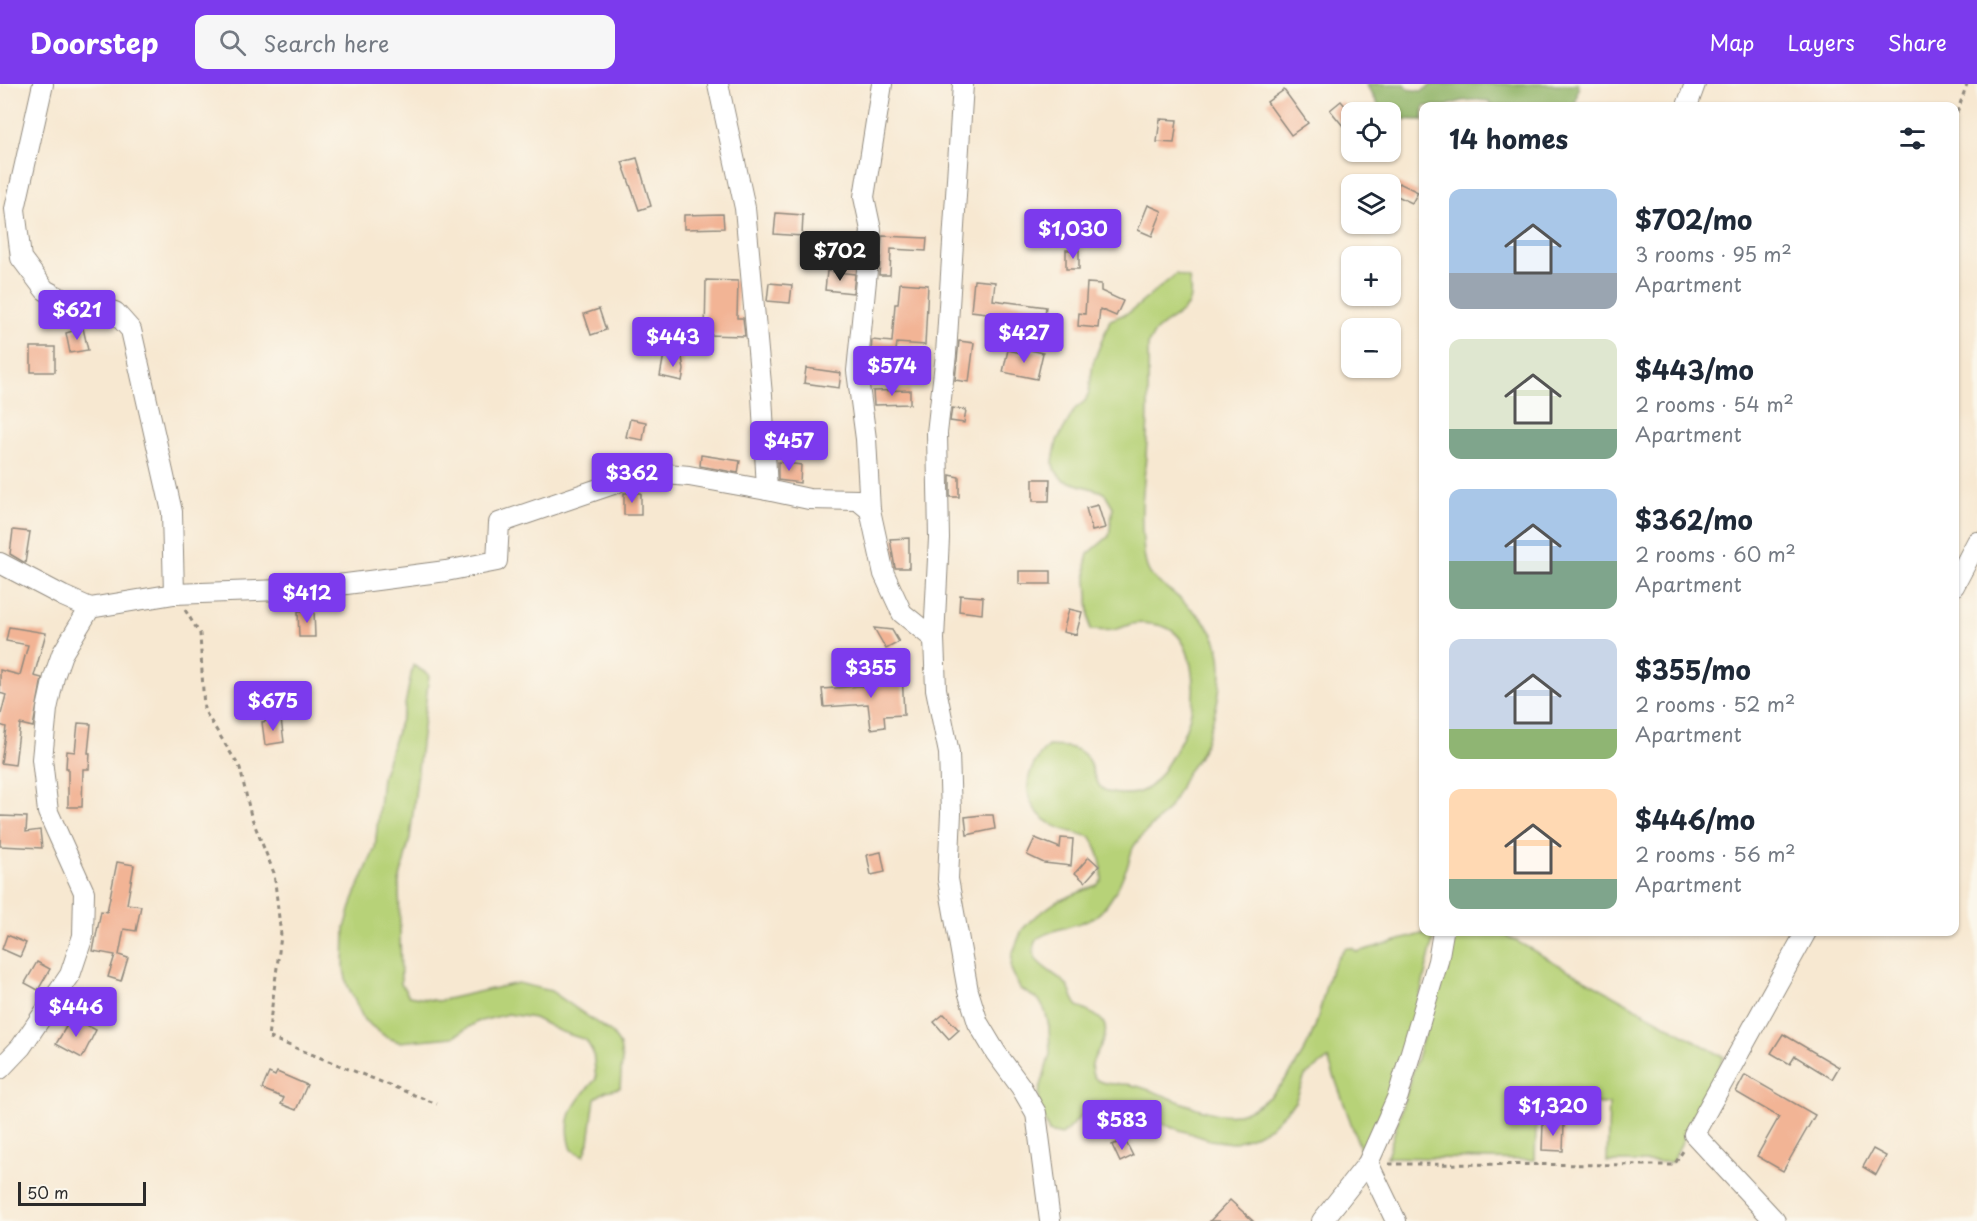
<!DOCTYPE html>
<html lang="en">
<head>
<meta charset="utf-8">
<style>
  body { margin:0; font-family:"Playpen Sans",sans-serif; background:#f6f6f7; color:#1f2937; height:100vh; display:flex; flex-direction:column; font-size:22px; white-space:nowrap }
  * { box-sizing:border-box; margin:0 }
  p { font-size:20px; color:#747a83 }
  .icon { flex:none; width:33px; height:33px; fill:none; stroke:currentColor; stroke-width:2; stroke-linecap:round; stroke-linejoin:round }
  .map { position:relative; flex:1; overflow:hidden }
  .details { position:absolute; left:1419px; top:18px; width:540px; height:834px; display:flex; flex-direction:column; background:#fff; border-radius:12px; box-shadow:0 2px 4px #0004 }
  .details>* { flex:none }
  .tools { position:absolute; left:1341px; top:18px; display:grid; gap:12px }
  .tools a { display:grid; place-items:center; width:60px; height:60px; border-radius:12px; background:#fff; box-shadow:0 2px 4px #0004; font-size:30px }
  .scale { position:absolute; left:18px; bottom:15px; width:128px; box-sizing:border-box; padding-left:6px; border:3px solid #2b2b2b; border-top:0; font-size:16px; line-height:21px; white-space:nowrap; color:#2b2b2b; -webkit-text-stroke:4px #fbf7ec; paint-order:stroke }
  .price { position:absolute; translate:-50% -51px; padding:0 14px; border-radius:6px; background:#7c3aed; color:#fff; font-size:20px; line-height:39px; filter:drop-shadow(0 2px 3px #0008) }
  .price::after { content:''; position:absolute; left:50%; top:36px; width:18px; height:14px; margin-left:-9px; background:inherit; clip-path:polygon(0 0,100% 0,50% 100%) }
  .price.selected { background:#222; color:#fff }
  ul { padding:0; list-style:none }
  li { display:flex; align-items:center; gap:18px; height:150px; padding:0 30px }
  li span { display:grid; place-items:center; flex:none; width:168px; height:120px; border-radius:12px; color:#555 }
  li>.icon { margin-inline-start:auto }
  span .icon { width:72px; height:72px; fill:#fffc; stroke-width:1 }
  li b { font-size:26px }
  h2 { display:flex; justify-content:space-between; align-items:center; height:72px; padding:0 30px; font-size:26px }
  header { display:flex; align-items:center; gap:36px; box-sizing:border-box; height:84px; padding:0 30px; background:#7c3aed; color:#fff }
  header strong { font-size:28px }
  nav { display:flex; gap:33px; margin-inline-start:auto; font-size:21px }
  .search { width:420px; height:54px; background:#f6f6f7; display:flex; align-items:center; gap:15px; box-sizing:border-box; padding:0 21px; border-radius:12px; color:#747a83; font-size:22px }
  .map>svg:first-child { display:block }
</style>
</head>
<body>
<header>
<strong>Doorstep</strong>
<div class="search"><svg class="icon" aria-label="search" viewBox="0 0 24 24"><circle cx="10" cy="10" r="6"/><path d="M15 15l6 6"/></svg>Search here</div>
<nav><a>Map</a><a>Layers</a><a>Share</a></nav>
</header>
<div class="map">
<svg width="1977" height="1137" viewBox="0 0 1977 1137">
  <rect width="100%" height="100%" fill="#fbf7ec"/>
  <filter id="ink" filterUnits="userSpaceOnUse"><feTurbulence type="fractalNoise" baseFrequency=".0167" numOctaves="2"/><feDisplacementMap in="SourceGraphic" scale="12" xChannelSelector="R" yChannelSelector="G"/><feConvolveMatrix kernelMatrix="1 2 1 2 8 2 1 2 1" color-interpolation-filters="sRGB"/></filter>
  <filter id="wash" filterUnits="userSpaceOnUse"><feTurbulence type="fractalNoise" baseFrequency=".008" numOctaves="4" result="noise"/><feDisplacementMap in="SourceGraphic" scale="24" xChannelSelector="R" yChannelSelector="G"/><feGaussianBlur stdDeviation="1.35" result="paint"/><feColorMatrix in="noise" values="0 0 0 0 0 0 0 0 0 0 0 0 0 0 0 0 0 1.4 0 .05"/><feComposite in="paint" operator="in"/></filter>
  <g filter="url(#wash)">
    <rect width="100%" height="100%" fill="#f7e8d1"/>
    <g fill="#b7d278" stroke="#717e52" stroke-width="1.5">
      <path d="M1176,190L1189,194C1196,231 1176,228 1156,247C1153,250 1151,256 1148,260C1148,291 1149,322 1147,353C1146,389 1139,421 1143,458C1144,468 1144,479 1149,488C1153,496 1165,503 1172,508C1206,537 1226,552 1220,601C1218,620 1209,655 1199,672C1195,679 1189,685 1185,692C1180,703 1175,715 1168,725C1158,738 1143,748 1134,762C1130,769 1130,778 1126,785C1120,801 1109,822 1096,832C1084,841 1039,847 1035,858C1027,880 1054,887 1065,899C1071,905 1072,915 1077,921C1084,928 1097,929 1103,938C1115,957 1079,978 1096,995C1104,1002 1122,999 1132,1001C1164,1007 1214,1040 1245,1028C1282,1013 1311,963 1320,926C1326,903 1328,883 1345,864H1352L1357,868L1429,848H1435L1396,1013L1362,1070L1328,975L1305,992L1295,1018L1270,1043L1251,1053L1232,1059L1210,1056L1147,1035L1120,1023L1106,1019L1092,1021L1062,1051L1049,1048L1039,1023V1009L1050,970L1049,942L1045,927L1039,916L1020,905L1011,885L1012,871L1022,846L1032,835L1056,818L1097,801L1102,796C1103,780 1099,767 1091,753C1079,749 1061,747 1050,739C1018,718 1024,686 1048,662C1056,663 1067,662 1075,665C1101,673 1083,712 1124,710C1129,710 1137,710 1142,707C1152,703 1158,694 1164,685C1176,667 1187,648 1191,627C1196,604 1193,559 1171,546C1162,540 1142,538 1131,540C1125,542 1119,545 1113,546C1106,547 1098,546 1090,546L1086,478L1088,470L1109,452L1113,423L1106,411L1100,407L1063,396L1054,385L1053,377L1057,357L1075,325L1085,317L1089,308L1093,279L1110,236L1130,228Z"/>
      <path d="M413,581L429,591L410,754L399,798L401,900L409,912L438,917L518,899L551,907L613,950L620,962L622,975L620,1004L606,1007L595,1014L589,1058L584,1072L572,1066C561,1034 575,1017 596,995L593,968L586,956L559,947L534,934L508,930L477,938L453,953L399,958L386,953L364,936L347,900L344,885L345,844L353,816L375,764L382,693L404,626Z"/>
      <path d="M1450,848H1500L1724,973L1672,1078H1607L1609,1020L1537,1017L1535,1076L1387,1073L1425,947Z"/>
    </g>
    <path fill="#91b468" stroke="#5e704a" stroke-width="1.5" d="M1366,0H1404L1408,5L1422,7L1433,0H1579L1575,22H1492L1488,17L1475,16L1461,17L1446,22H1424L1423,36L1393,35L1391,33L1390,28L1382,27Z"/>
    <g id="blocks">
      <g fill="#f2b495">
        <path d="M1284,6L1308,39L1291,51L1267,18Z"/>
        <path d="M1341,17L1352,30V53L1330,26Z"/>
        <path d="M1160,35L1177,36L1174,59L1157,58Z"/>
        <path d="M637,74L651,122L639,126L622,78Z"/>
        <path d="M1399,99L1418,108L1412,119L1393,110Z"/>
        <path d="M1148,121L1162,127L1152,152L1138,146Z"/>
        <path d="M776,129L803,131L802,152L774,150Z"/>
        <path d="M723,130L724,144L684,145V131Z"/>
        <path d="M882,152L927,154L926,167L891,165L890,191H879Z"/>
        <rect x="1066" y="166" width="13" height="19"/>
        <path d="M827,187L855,190L853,209L825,206Z"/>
        <path d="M706,196L738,197L737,234H743L745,252L705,251Z"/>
        <path d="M974,196L995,198L993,216L1046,223L1044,236L971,227Z"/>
        <path d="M769,199L792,201L790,219L767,217Z"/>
        <path d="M900,199L928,201L925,261L897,259L895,273L871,270L872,256L892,258L895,220H898Z"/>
        <path d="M1087,199L1101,200V207L1123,217L1116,232L1100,225L1098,244L1078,242L1079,229L1085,230Z"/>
        <path d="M599,225L606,246L591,251L584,230Z"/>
        <path d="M83,244L88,266L70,269L66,249Z"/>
        <path d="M959,257L974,259L969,298L955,296Z"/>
        <rect x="31" y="263" width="24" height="25"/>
        <path d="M1026,265L1043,269L1037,295L1003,288L1008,266L1025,270Z"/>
        <path d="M664,270L682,273L684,286L682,297L660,292Z"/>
        <path d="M806,284L841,289L839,304L804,299Z"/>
        <path d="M910,306V320L874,321L873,307Z"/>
        <path d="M952,324L966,326L964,339L950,337Z"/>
        <path d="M630,335L646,338L643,356L626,353Z"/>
        <path d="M701,371L740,377L738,389L700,382Z"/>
        <path d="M778,378L801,381L800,399L778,396Z"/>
        <path d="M950,391L959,393V413H950Z"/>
        <path d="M1033,395H1050L1049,417H1033Z"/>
        <rect x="624" y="409" width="17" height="22"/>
        <path d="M1098,421L1105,444L1092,447L1086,424Z"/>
        <path d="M13,446L30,448L25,479L10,470Z"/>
        <path d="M909,454V484H895L890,455Z"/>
        <rect x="1019" y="487" width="32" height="13"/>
        <path d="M960,511L983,513L982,530L959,527Z"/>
        <path d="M1069,525L1082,528L1076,551L1063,548Z"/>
        <path d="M314,526L315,553H299L298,527Z"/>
        <path d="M9,543L46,549L34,592L42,594L33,643L20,640L15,681L1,679L6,643L0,641V634L6,611L0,609V586L20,591L28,561L6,557Z"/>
        <path d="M874,544L892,546L899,558L886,565Z"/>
        <path d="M902,587L904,631L884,632L885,643L871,645L868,620L824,623L822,605L887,600V590Z"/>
        <path d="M281,635L284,658L265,661L262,638Z"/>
        <path d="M78,639L91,640L88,669H90L89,685H83L82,723H68V684H66L67,667L75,668Z"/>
        <path d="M982,731H993L995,745L967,751L965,733Z"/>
        <path d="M0,732L27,733L26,748L40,746L42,764L0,762Z"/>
        <path d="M1035,754L1060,764L1061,754L1073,755L1071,782L1044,779L1027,771Z"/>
        <path d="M881,768L885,788L871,791L867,771Z"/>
        <path d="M1089,773L1099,782L1085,798L1075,789Z"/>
        <path d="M117,778L134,781L127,820L141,822L136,847L124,845L119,871L128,874L121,897L108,893L115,871L93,867L101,827L107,828Z"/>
        <path d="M7,851L26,859L20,873L2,865Z"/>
        <path d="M37,878L50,885L38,906L25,899Z"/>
        <path d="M944,930L959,946L949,955L934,938Z"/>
        <path d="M70,936L79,941L81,938L96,946L82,974L56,960Z"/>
        <path d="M1783,950L1839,983L1832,995L1795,972L1790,980L1771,969Z"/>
        <path d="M277,988L307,1001L296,1026L281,1020L284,1014L262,1005L269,989L275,992Z"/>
        <path d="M1745,991L1815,1031L1783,1087L1757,1072L1779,1033L1736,1008Z"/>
        <path d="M1543,1039L1564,1040L1563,1067L1542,1066Z"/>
        <path d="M1125,1056L1133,1072L1120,1078L1112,1061Z"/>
        <path d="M1873,1065L1886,1072L1876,1091L1863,1083Z"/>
        <path d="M1230,1116L1253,1137H1210Z"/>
      </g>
    </g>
  </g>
  <g filter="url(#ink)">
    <use href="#blocks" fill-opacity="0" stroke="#918a7e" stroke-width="1.5"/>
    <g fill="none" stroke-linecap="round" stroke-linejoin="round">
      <defs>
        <g id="minor">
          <path d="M43,0L15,125L21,174L45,206L69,219L98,223L115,228L131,246L172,428L174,510"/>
          <path d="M718,0L745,124L762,311L767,406L809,415L858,416L870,426L884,490L902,529L934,555"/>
          <path d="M963,0L946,270L937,349L939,454L934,555L936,605L949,669L951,729L948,795L968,907L978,939L996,969L1021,1003L1036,1029L1050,1137"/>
          <path d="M1687,22L1695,0"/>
          <path d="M870,426L866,355L857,287L871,146L864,113L882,0"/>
          <path d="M0,479L63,512L90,524"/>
          <path d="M1954,502L1977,458"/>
          <path d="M0,985L21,963L70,891L83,852L84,808L48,728L42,675L47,625L54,593L62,570L90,524L174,510L308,505L446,487L497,477L499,439L616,399L632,387L689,392L767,406"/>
          <path d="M1368,1079L1396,1137"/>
          <path d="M1322,1137L1368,1079L1398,1012L1438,877L1443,848"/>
          <path d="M1775,1137L1694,1050L1806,848"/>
        </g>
      </defs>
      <use href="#minor" stroke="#918a7e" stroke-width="22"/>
      <g stroke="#918a7e" stroke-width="3" stroke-dasharray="4.5 4.5" stroke-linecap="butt">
        <path d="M1954,37L1967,0"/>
        <path d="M185,526L200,550L204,626L240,684L251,732L274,789L281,852L268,953L437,1020"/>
        <path d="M1389,1080L1674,1081L1685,1064"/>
      </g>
      <use href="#minor" stroke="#fff" stroke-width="20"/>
    </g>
  </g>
</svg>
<div class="tools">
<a><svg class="icon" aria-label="locate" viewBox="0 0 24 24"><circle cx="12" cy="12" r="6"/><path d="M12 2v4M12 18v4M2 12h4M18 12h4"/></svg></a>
<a><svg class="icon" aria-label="layers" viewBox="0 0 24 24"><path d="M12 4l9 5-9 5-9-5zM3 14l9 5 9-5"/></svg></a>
<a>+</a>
<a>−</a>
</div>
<div class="scale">50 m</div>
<b class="price" style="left:1073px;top:176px">$1,030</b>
<b class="price selected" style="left:840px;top:198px">$702</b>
<b class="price" style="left:77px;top:257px">$621</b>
<b class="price" style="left:1024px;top:280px">$427</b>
<b class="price" style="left:673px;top:284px">$443</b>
<b class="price" style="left:892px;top:313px">$574</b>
<b class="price" style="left:789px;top:388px">$457</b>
<b class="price" style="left:632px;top:420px">$362</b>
<b class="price" style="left:307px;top:540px">$412</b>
<b class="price" style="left:871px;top:615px">$355</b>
<b class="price" style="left:273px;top:648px">$675</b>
<b class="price" style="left:76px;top:954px">$446</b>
<b class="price" style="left:1553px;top:1053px">$1,320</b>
<b class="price" style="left:1122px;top:1067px">$583</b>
<section class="details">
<h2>14 homes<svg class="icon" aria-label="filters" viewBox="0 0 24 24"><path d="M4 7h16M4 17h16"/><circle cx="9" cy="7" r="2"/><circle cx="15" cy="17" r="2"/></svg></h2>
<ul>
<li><span style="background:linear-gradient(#a9c7e8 70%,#9aa5b1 0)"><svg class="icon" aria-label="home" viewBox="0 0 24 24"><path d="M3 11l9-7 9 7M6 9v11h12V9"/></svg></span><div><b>$702/mo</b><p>3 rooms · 95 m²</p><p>Apartment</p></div></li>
<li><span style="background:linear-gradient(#dfe7d0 75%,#7fa58c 0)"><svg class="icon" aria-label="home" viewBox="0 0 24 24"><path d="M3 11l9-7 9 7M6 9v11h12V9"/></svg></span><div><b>$443/mo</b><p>2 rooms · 54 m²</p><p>Apartment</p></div></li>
<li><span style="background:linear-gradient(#a9c7e8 60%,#7fa58c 0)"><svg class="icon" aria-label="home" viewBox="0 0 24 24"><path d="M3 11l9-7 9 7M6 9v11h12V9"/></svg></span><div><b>$362/mo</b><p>2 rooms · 60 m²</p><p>Apartment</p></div></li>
<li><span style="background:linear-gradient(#c9d6e8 75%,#8fb573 0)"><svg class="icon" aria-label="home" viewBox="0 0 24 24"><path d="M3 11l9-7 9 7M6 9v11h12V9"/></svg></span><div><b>$355/mo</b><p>2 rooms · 52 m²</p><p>Apartment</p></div></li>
<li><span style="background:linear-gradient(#ffd9b3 75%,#7fa58c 0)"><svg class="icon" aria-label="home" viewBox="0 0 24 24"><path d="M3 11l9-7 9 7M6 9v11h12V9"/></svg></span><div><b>$446/mo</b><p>2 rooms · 56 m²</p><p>Apartment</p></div></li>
</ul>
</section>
</div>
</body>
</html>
